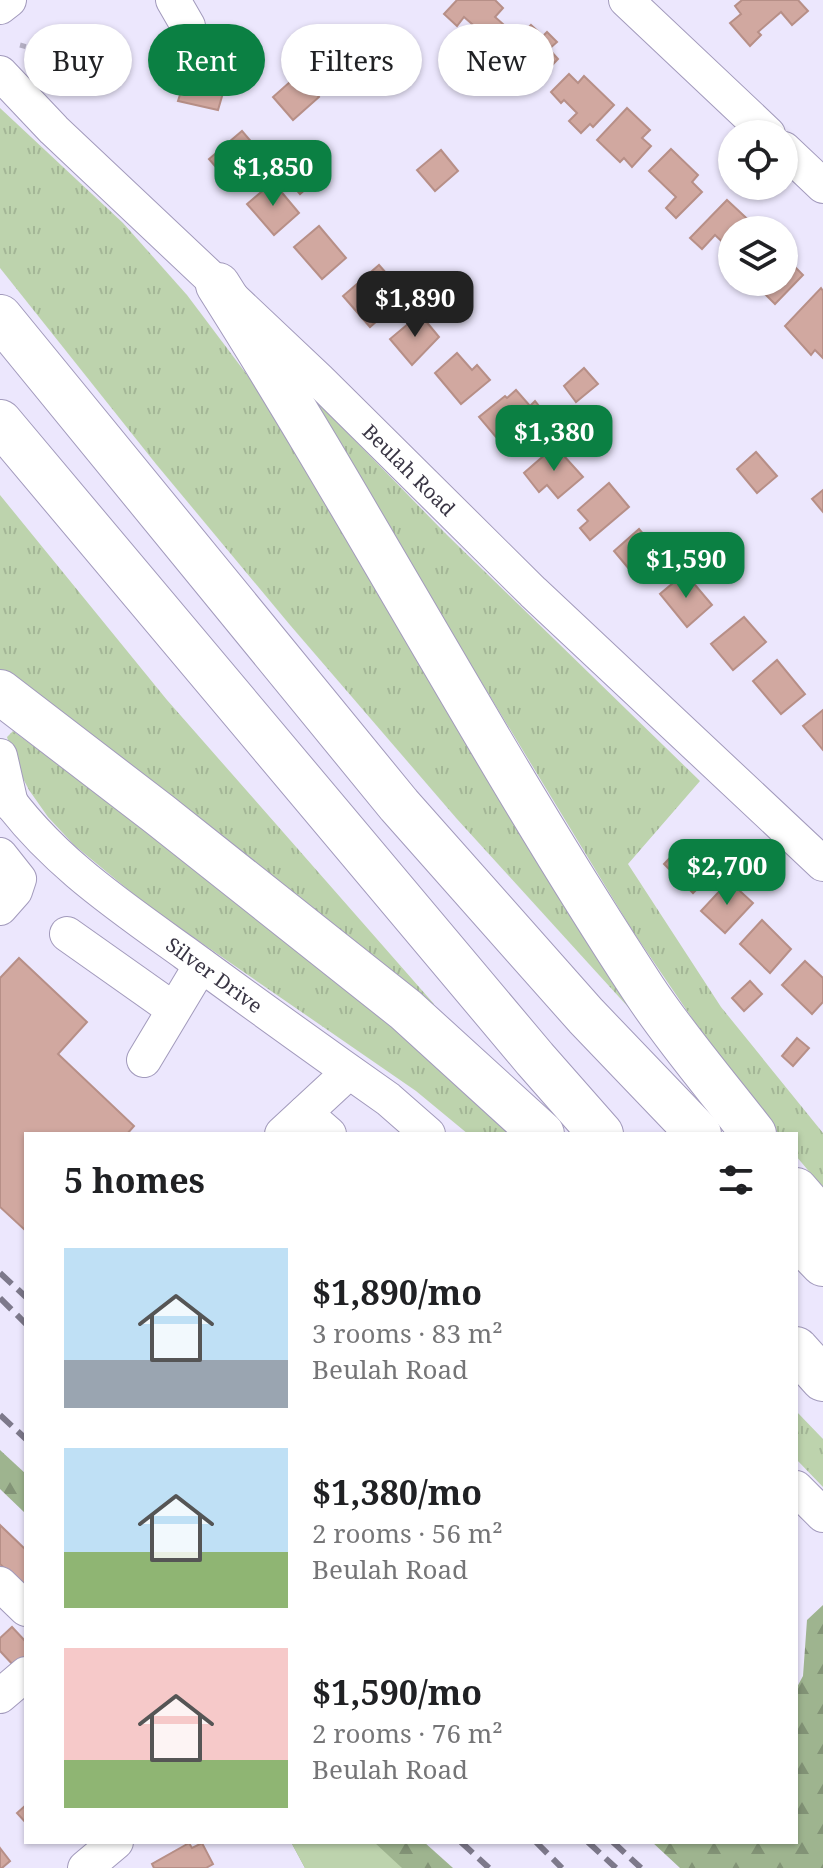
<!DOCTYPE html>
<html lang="en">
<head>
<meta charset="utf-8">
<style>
  body { margin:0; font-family:"Noto Serif",serif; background:#f6f6f6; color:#202124; height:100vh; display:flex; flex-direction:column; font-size:30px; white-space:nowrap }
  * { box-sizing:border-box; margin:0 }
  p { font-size:26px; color:#757577 }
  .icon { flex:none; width:44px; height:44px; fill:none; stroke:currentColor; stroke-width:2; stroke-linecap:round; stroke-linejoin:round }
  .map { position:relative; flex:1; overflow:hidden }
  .sheet { position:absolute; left:24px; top:1132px; width:774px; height:712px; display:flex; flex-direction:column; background:#fff; border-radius:0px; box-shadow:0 2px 6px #0004 }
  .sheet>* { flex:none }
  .guide { position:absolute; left:24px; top:24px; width:776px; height:72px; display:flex; gap:16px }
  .fabs { position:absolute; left:718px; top:120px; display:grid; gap:16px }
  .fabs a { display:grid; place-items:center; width:80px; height:80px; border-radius:50%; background:#fff; box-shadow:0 2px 6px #0004; font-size:40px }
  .price { position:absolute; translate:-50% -68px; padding:0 18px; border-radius:16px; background:#0b8043; color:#fff; font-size:26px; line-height:52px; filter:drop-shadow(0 2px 4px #0008) }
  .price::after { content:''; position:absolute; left:50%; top:48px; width:24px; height:18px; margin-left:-12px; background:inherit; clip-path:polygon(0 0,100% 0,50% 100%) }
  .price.on { background:#222; color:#fff }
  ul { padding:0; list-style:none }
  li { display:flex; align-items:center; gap:24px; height:200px; padding:0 40px }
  li span { display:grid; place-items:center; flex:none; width:224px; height:160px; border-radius:0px; color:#555 }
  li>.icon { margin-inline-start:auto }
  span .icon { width:96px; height:96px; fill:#fffc; stroke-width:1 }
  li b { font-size:34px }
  h2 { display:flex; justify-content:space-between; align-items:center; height:96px; padding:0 40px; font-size:34px }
  .chip { padding:0 28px; border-radius:36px; background:#fff; box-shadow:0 2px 6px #0004; font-size:28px; line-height:72px }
  .chip.on { background:#0b8043; color:#fff }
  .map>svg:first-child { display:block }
</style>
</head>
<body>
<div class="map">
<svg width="823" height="1868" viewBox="0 0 823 1868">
  <defs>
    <pattern id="grass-tufts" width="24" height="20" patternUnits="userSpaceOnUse" patternTransform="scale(2)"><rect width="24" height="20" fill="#bdd3ad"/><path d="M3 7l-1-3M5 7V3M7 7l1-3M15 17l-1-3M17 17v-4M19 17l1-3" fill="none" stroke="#a3b696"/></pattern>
    <pattern id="forest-firs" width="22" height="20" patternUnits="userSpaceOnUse" patternTransform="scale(2)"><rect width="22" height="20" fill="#9eb48f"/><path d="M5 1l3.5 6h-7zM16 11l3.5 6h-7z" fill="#829376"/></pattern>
  </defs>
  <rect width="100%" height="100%" fill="#ece7fd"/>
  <g fill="url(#grass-tufts)">
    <path d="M0,108L123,223L187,295L260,392L632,1005L629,1008L457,819L290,625L156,464L0,268Z"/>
    <path d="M305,389L445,533L700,781L628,864L721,1007L823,1133V1188L796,1156V1134H779L726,1068L632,930L304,390Z"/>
    <path d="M0,495L167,700L434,1004L427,1009L0,671Z"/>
    <path d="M13,731L295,940L518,1134H468L416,1091L148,906L74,845L48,817L29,790L15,763L7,737Z"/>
    <path d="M796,1411L823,1439V1487L796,1459Z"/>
  </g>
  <g fill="url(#forest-firs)">
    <path d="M0,1450L26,1474V1514L0,1489Z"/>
    <path d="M823,1605V1868H680L652,1842H796V1689L803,1676L807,1620Z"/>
    <path d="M291,1842H424L453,1868H305Z"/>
  </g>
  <path fill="#bdd3ad" d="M291,1842H374L402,1868H305Z"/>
  <g fill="#d1a8a0" stroke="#b78f87" stroke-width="2">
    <path d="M457,0H495L503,8L495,17L503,24L486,43L477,35L480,31L464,17L457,26L444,14Z"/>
    <path d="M742,0H798L808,11L792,25L781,12L758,32L761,35L750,46L730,23L741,14L735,6Z"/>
    <path d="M531,25L543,36L547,32L557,42L549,49L558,59L540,78L531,70L527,74L504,52Z"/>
    <path d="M199,35L237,45L218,110L178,101Z"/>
    <path d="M299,74L319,97L293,120L273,97Z"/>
    <path d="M569,74L578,83L584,76L614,105L593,127L590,124L581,133L569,121L577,113L564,100L561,103L551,92Z"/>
    <path d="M627,108L650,130L642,138L651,146L632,167L624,158L620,162L597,140Z"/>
    <path d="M242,131L268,161L235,189L209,159Z"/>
    <path d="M671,149L698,175L692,182L702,192L676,218L666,208L676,197L649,171Z"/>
    <path d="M441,150L458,171L435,191L417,170Z"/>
    <path d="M296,161L314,182L300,194L281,172Z"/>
    <path d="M273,182L299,213L274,235L247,204Z"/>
    <path d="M727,200L756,227L753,230H732V269L722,260L731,250L715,235L702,249L690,238Z"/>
    <path d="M319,226L346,258L322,279L294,247Z"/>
    <path d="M784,256L803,275L775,304L753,282H784Z"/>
    <path d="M379,265L400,289L388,299L394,306L370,327L343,296Z"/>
    <path d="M821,288L823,291V358L815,350L811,355L785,326Z"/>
    <path d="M420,314L439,337L412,365L390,339Z"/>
    <path d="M457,353L472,370L477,365L490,380L461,404L435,373Z"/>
    <path d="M584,368L598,384L576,402L564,386Z"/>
    <path d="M516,390L530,406L535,401L546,415L507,450L479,417L505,396L507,398Z"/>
    <path d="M555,446L583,477L558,498L547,485L539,492L524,473Z"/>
    <path d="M756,452L777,476L757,493L737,469Z"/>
    <path d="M609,483L629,507L590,540L580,528L588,521L578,510Z"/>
    <path d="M823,490V512L812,499Z"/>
    <path d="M639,529L666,561L640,582L614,551Z"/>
    <path d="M685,573L712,605L687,627L660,594Z"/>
    <path d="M744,617L766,642L733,670L711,644Z"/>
    <path d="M777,660L805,694L781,714L753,681Z"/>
    <path d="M823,710V750L803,726Z"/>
    <path d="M686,841L716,870L693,893L664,864Z"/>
    <path d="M729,881L753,903L725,933L701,911Z"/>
    <path d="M762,920L791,949L770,973L740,944Z"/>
    <path d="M19,958L87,1022L58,1054L134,1126L127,1134H26V1231L0,1207V978Z"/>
    <path d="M805,961L823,978V1002L812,1014L782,985Z"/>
    <path d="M750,981L762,994L744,1011L732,998Z"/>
    <path d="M797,1038L809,1048L793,1066L782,1056Z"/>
    <path d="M0,1525L26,1550V1589L0,1564Z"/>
    <path d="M12,1627L26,1642V1656L15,1667L0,1651V1638Z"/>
    <path d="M26,1805V1823L17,1813Z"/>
    <path d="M189,1843L192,1848L202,1843L213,1864L206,1868H154L152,1864Z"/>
    <path d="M0,1848L10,1861L2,1868H0Z"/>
  </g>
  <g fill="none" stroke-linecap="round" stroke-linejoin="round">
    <defs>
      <g id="minor">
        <path d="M173,0L188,26"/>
        <path d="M626,0L768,134"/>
        <path d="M0,7L9,0"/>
        <path id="s1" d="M0,73L54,130L318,379L533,592L823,864"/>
        <path d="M784,149L823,186"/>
        <path d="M0,756L11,804"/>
        <path id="s2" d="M0,788C47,857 118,905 185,953C252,1002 320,1051 388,1099L428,1134"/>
        <path d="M0,855L19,879L15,891L0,908"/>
        <path d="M67,934L173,1009"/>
        <path d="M144,1060L201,965"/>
        <path d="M305,1113L329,1134"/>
        <path d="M282,1134L349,1072"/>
        <path d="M796,1488L823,1515"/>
        <path d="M0,1584L26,1609"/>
        <path d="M0,1696L26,1674"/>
        <path d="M85,1868L116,1842"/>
      </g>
      <g id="highway">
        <path d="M218,285C365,517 493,760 644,990C677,1040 717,1086 754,1134"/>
        <path d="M0,317L399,805L586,1016L699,1134"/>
        <path d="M0,422L535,1059L601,1134"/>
        <path d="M0,692L159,814L406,1010L542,1134"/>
        <path d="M796,1190L823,1221"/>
        <path d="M796,1236L823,1264"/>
        <path d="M796,1349L823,1379"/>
      </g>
    </defs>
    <use href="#minor" stroke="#a29abc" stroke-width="36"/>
    <use href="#highway" stroke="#a29abc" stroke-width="46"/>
    <path stroke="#b5b0c4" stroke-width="5" stroke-dasharray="6 6" stroke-linecap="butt" d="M20,45L27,47"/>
    <use href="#minor" stroke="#fff" stroke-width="34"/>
    <use href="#highway" stroke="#fff" stroke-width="44"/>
    <g stroke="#7d798b" stroke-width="6" stroke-dasharray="16 8" stroke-linecap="butt">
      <path d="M0,1273L26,1297"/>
      <path d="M0,1298L26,1324"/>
      <path d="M0,1415L26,1439"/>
      <path d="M461,1842L489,1868"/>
      <path d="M536,1842L562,1868"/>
      <path d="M588,1842L616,1868"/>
      <path d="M613,1842L641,1868"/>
    </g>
  </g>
  <g text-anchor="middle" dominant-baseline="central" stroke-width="6" stroke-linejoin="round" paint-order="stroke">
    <g font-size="20" fill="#393544" stroke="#fff">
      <text stroke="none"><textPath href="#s1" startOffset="570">Beulah Road</textPath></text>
      <text stroke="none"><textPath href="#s2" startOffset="286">Silver Drive</textPath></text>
    </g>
  </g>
</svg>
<div class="fabs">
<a><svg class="icon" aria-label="locate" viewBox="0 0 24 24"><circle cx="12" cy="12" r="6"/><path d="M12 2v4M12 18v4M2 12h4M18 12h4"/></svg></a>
<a><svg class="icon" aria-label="layers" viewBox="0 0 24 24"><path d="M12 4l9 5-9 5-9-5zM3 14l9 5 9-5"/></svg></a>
</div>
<b class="price" style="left:273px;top:208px">$1,850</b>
<b class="price on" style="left:415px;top:339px">$1,890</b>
<b class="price" style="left:554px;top:473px">$1,380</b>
<b class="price" style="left:686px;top:600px">$1,590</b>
<b class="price" style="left:727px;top:907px">$2,700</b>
<div class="guide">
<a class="chip">Buy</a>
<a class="chip on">Rent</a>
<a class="chip">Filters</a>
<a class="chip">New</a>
</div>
<section class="sheet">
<h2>5 homes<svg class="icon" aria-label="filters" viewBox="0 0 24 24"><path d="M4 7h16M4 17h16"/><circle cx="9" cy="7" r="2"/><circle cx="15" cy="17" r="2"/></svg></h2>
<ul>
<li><span style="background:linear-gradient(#bfe0f5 70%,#9aa5b1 0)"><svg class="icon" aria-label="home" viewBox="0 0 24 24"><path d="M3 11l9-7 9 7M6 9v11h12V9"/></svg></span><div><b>$1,890/mo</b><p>3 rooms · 83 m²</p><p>Beulah Road</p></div></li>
<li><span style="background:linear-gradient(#bfe0f5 65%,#8fb573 0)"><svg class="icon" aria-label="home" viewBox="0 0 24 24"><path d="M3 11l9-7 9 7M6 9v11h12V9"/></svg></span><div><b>$1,380/mo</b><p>2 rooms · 56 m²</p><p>Beulah Road</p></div></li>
<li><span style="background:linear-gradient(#f6c9c9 70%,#8fb573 0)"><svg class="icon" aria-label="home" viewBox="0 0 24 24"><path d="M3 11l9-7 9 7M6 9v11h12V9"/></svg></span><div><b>$1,590/mo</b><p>2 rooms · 76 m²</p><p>Beulah Road</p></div></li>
</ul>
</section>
</div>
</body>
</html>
